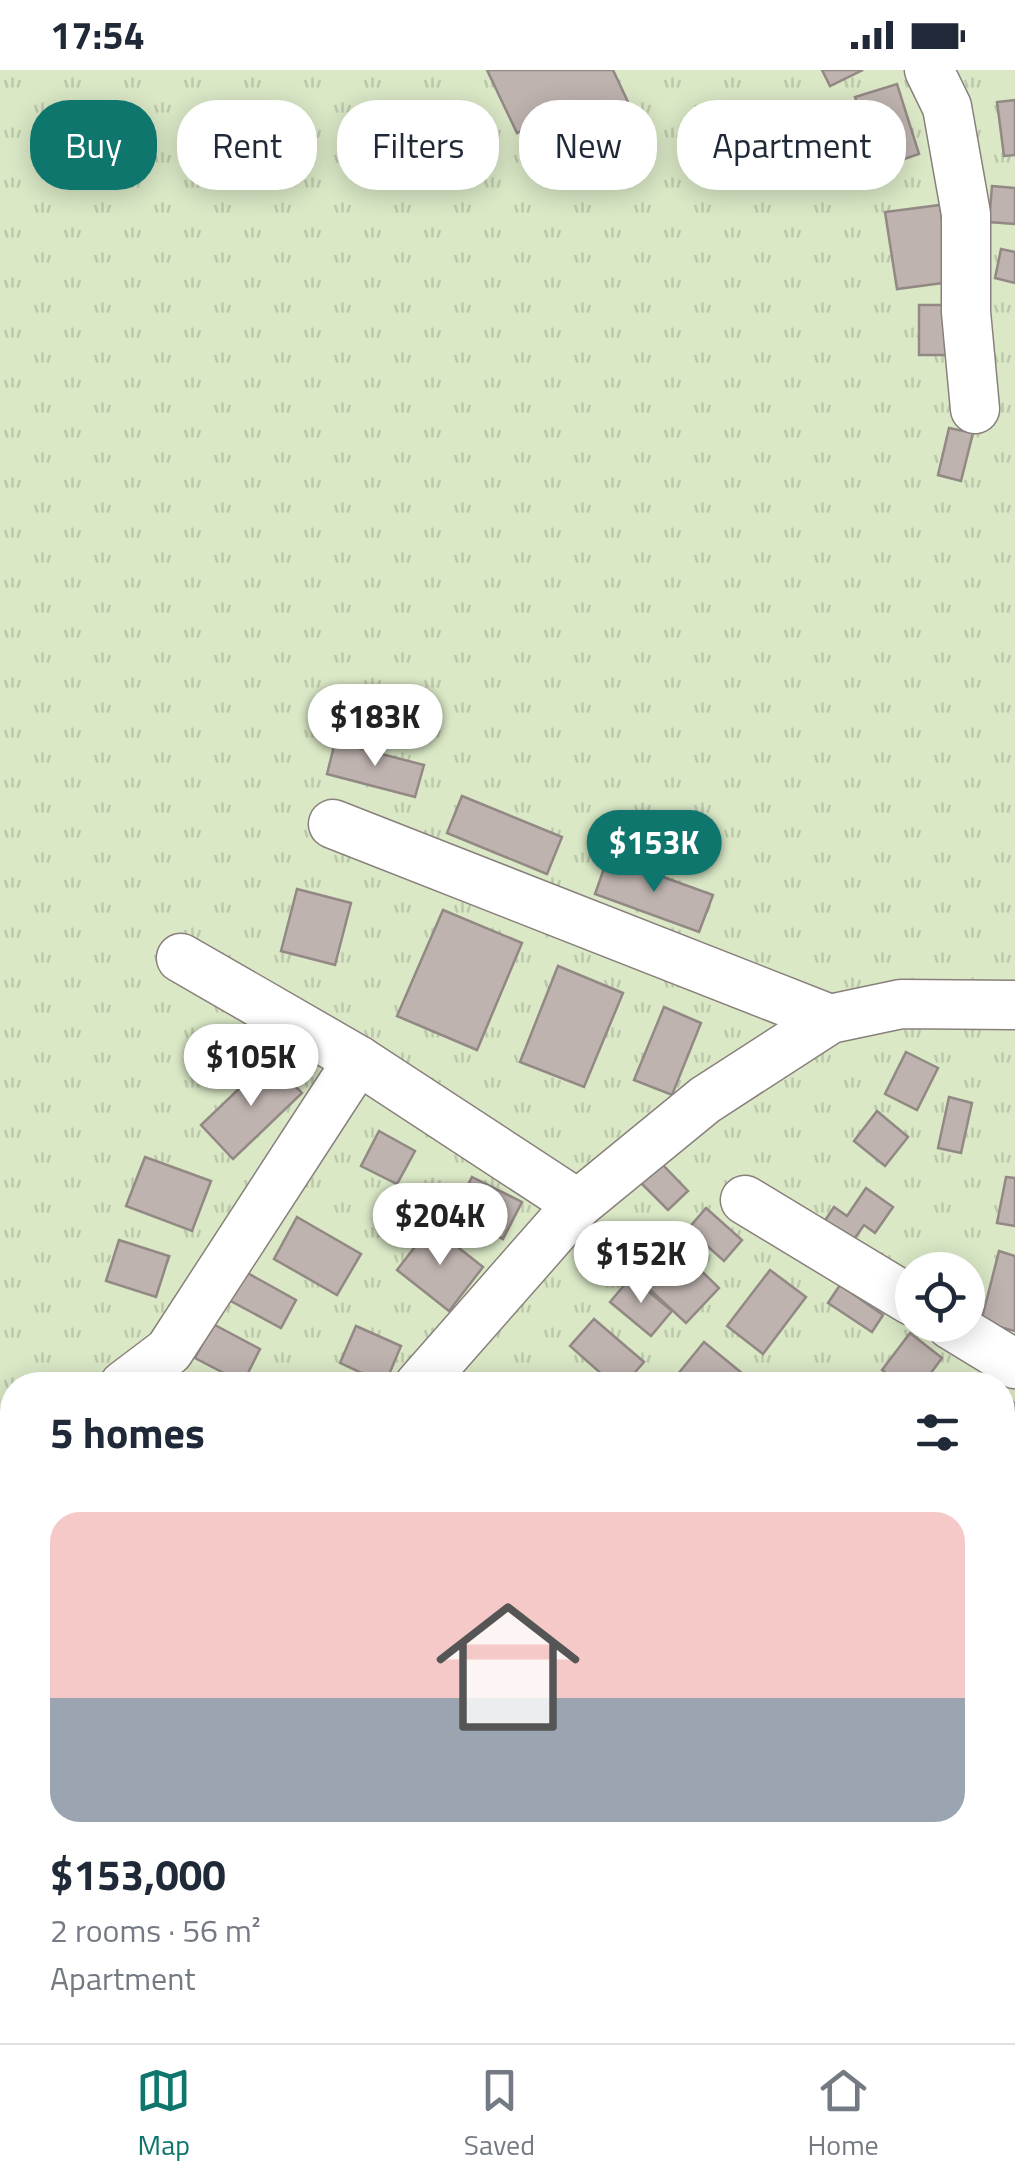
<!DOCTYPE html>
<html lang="en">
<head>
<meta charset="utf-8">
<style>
  body { margin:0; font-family:"Titillium Web",sans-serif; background:#f6f6f7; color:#1f2937; height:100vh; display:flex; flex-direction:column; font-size:38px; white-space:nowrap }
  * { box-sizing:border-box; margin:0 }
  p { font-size:32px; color:#747a83 }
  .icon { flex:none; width:55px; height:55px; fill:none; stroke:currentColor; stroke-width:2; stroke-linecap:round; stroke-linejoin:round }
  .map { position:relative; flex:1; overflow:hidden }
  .sheet { position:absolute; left:0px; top:1302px; width:1015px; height:672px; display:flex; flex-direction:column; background:#fff; border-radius:40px 40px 0 0; box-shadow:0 5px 25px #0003 }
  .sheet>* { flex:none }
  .top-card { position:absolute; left:30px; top:30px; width:955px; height:90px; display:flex; gap:20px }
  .tools { position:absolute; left:895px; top:1182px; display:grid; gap:20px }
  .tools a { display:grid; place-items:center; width:90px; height:90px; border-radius:50%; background:#fff; box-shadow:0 5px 25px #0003; font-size:50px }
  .price { position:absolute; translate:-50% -85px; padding:0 22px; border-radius:35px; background:#fff; color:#222; font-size:32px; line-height:65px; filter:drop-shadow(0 2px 5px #0008) }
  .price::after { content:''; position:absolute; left:50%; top:60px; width:30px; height:22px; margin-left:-15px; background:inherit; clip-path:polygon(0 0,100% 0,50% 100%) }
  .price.current { background:#0f766e; color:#fff }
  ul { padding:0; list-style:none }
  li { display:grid; align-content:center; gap:20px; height:530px; padding:0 50px }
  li+li { border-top:2px solid #e0e1e3 }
  li span { display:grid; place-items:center; height:310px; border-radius:30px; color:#555 }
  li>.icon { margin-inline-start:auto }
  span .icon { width:180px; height:180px; fill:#fffc; stroke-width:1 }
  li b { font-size:42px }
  h2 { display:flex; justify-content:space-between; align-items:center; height:120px; padding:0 50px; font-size:42px }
  .pill { padding:0 35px; border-radius:40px; background:#fff; box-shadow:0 5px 25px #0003; font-size:35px; line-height:90px }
  .pill.current { background:#0f766e; color:#fff }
  .status { display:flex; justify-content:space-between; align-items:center; height:70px; padding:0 50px; background:#fff; direction:ltr }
  .status svg { height:28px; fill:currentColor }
  .dock { display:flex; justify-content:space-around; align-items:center; height:140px; border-top:2px solid #e0e1e3; background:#fff; font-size:28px; color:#747a83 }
  .dock a { display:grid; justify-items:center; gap:5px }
  .dock .current { color:#0f766e }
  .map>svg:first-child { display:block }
</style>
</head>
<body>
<div class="status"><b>17:54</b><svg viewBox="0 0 49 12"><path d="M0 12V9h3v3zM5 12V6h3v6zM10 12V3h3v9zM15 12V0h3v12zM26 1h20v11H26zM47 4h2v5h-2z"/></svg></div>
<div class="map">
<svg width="1015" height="1973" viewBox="0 0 1015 1973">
  <defs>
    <pattern id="park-tufts" width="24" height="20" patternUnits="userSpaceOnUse" patternTransform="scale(2.5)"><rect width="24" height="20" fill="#dae8c6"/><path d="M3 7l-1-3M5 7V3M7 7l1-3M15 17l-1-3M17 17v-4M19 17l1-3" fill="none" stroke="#bcc8ab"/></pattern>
  </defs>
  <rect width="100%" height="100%" fill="#fdf1ed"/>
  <path fill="url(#park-tufts)" fill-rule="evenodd" d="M0,0H1015V1973H0ZM912,1200H968V1255H912ZM12,1315H1002V1962H12Z"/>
  <g fill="#beb3af" stroke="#928884" stroke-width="2.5">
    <path d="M487,0H613L642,62L566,98L544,51L517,63Z"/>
    <path d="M822,0H863L830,16Z"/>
    <path d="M897,14L919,84L878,98L855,27Z"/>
    <path d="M1015,30V85L1004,86L997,32Z"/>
    <path d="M992,116L1015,118V154L989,152Z"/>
    <path d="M940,135L951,212L897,219L885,142Z"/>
    <path d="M1001,179L1015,182V213L995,208Z"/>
    <rect x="919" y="235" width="34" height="50"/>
    <path d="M949,358L973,363L961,411L938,405Z"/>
    <path d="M335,672L424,695L415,727L327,704Z"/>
    <path d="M462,726L562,767L547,804L447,763Z"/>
    <path d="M608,787L713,825L699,862L595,824Z"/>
    <path d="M297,819L351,833L335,895L281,881Z"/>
    <path d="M443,840L522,873L477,980L397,946Z"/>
    <path d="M558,896L623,923L584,1017L520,992Z"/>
    <path d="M664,937L701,953L672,1025L634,1010Z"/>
    <path d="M906,982L938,998L917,1040L885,1024Z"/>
    <path d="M269,990L302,1023L233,1089L201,1055Z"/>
    <path d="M949,1027L972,1033L961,1083L938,1078Z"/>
    <path d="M877,1041L908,1067L885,1096L854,1071Z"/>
    <path d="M379,1061L415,1081L397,1114L361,1096Z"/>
    <path d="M145,1087L211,1111L192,1161L126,1136Z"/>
    <path d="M661,1093L688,1121L668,1140L641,1113Z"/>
    <path d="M472,1107L522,1132L503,1169L453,1144Z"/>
    <path d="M1006,1107L1015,1108V1156L997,1153Z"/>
    <path d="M866,1118L893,1137L875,1163L864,1155L850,1175L822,1155L834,1137L847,1146Z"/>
    <path d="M706,1138L742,1170L724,1191L688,1159Z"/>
    <path d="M297,1147L361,1184L337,1225L274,1189Z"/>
    <path d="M431,1156L483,1197L449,1241L397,1200Z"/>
    <path d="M119,1170L169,1186L156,1227L106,1211Z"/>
    <path d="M679,1179L719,1218L686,1253L645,1215Z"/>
    <path d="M999,1181L1015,1186V1261L981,1252Z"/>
    <path d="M242,1200L296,1230L281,1258L227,1229Z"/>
    <path d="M770,1200L806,1227L763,1284L727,1256Z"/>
    <path d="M631,1207L672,1241L651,1266L610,1232Z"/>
    <path d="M840,1215L883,1245L872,1262L828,1233Z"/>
    <path d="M594,1249L644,1292L624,1315H614L570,1276Z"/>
    <path d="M213,1254L260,1279L243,1313L195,1288Z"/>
    <path d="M356,1256L401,1276L385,1314L340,1293Z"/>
    <path d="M910,1263L942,1288L922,1315H902L882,1300Z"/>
    <path d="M704,1272L743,1304L734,1315H669Z"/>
    <path d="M1002,1321L1015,1334V1390L1002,1376Z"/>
    <path d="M1015,1422V1458L1002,1472V1435Z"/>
    <path d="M0,1682L12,1687V1738L0,1734Z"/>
    <path d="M1013,1710L1015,1712V1758L1002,1771V1721Z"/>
    <path d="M1002,1925L1015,1938V1958L1000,1973H976L965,1962H1002Z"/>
    <path d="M0,1952L12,1957V1962H24L34,1967L31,1973H0Z"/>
    <path d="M484,1962H543L536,1973H501Z"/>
    <path d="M619,1962H635L649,1973H611Z"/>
    <path d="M782,1962H814L810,1973H778Z"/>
  </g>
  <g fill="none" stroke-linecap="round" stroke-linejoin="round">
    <defs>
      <g id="minor">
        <path d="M929,0L947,37L966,144V242L975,339"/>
        <path d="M333,754L830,949"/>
        <path d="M181,888L358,990L578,1134"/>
        <path d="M745,1130L912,1231"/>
        <path d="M951,1255L1015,1294"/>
        <path d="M124,1315L169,1281L358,990"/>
        <path d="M419,1315L578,1134L705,1030L830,949L901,934L1015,935"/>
        <path d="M1002,1640L1015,1630"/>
        <path d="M0,1837L12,1813"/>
        <path d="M691,1962L709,1973"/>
      </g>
    </defs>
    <use href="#minor" stroke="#89807c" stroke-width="51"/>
    <use href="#minor" stroke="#fff" stroke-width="48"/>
  </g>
</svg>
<div class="tools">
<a><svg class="icon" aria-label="locate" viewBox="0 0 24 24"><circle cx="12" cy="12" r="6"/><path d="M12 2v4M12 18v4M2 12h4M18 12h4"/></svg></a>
</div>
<b class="price" style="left:375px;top:699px">$183K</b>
<b class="price current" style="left:654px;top:825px">$153K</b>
<b class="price" style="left:251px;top:1039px">$105K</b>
<b class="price" style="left:440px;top:1198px">$204K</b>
<b class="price" style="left:641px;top:1236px">$152K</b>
<div class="top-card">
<a class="pill current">Buy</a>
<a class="pill">Rent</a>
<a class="pill">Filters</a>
<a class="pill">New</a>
<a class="pill">Apartment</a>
</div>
<section class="sheet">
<h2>5 homes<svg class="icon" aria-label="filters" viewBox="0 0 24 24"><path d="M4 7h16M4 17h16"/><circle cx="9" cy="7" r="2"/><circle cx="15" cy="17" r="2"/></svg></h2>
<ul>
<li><span style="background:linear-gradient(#f6c9c9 60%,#9aa5b1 0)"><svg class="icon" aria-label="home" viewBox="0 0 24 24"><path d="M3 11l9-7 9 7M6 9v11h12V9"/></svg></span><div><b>$153,000</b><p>2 rooms · 56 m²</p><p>Apartment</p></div></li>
</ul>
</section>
</div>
<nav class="dock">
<a class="current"><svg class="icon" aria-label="map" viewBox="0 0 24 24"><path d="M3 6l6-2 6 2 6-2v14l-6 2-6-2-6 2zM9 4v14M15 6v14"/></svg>Map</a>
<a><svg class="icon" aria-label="saved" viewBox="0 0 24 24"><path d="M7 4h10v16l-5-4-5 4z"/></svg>Saved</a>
<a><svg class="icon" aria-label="home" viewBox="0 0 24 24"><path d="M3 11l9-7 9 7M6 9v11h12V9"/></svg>Home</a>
</nav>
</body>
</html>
